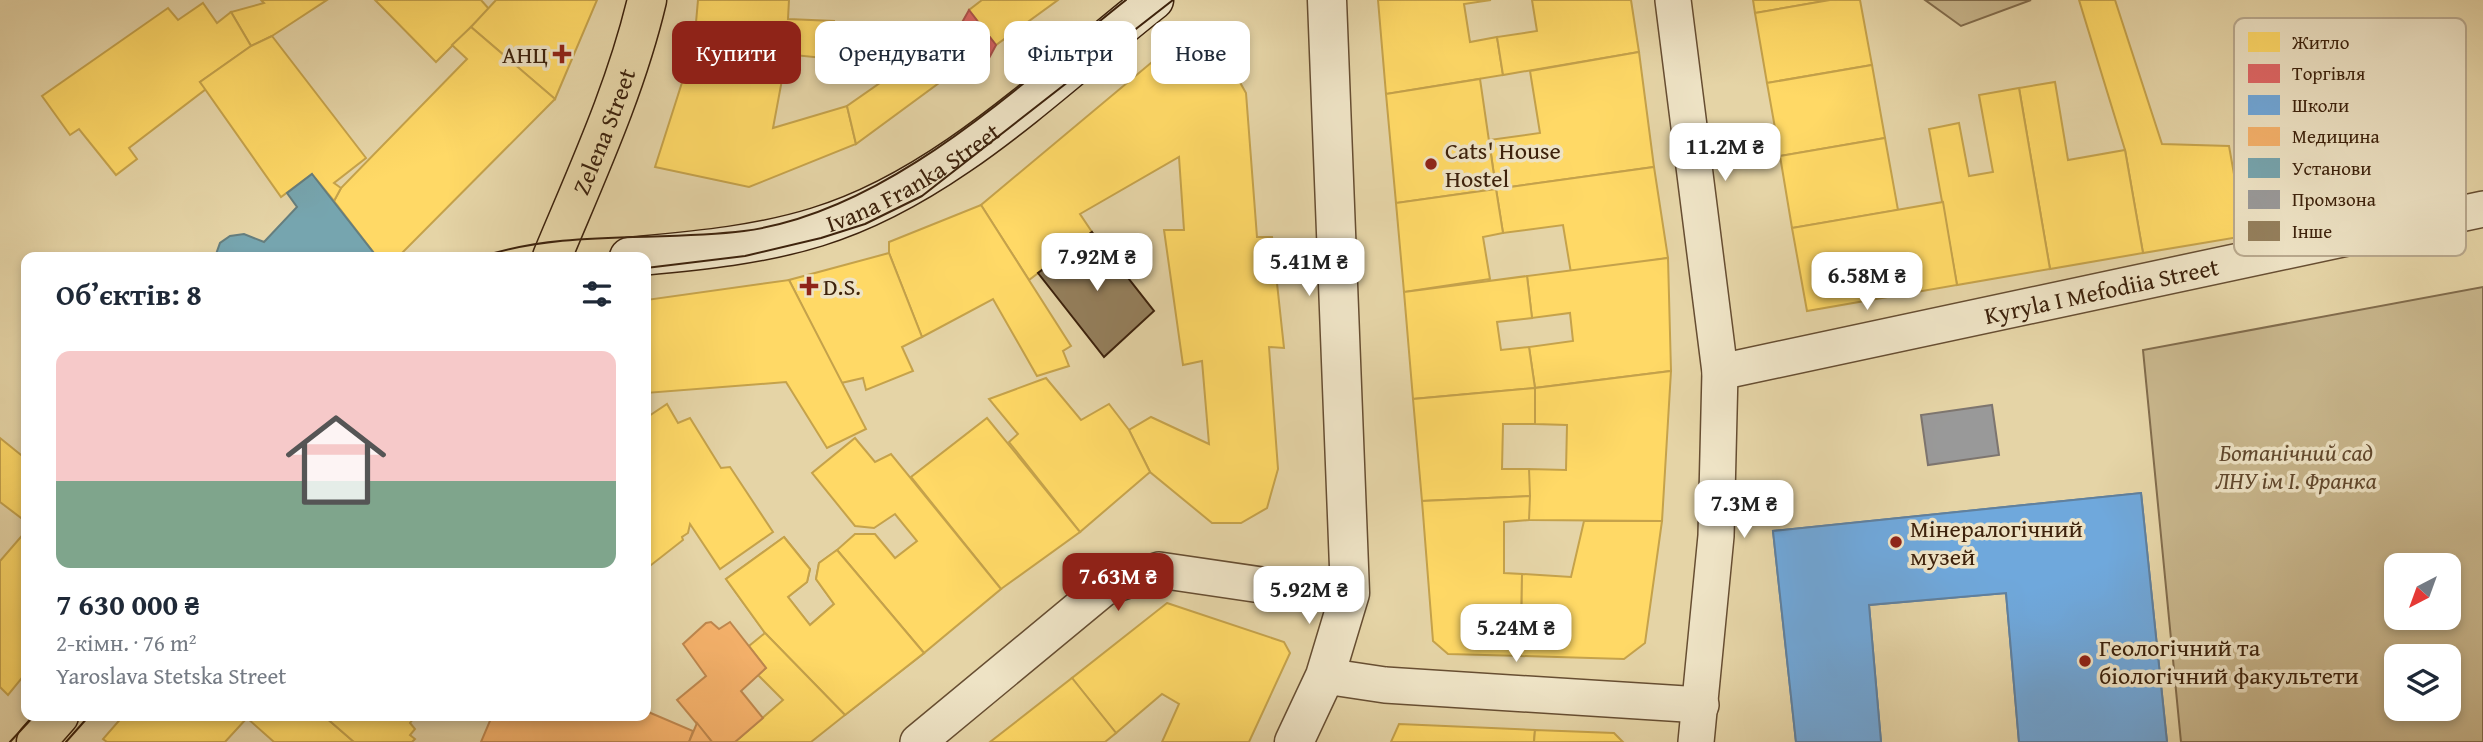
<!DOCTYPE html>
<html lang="uk">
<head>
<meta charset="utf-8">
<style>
  body { margin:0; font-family:"Gentium Book Plus",serif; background:#f2f2f3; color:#1f2937; height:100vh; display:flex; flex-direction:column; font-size:26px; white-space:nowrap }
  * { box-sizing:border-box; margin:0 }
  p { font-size:23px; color:#747a83 }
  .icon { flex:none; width:38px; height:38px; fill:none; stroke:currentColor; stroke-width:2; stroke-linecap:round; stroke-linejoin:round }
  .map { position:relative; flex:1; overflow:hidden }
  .panel { position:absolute; left:21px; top:252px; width:630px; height:469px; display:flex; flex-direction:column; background:#fff; border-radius:14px; box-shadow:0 4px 10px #0003 }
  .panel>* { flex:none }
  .hud { position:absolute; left:672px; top:21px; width:665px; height:63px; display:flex; gap:14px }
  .needle { width:46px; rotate:221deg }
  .buttons { position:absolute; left:2384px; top:553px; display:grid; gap:14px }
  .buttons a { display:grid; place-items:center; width:77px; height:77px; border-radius:14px; background:#fff; box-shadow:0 4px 10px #0003; font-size:35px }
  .price { position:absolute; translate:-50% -60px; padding:0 16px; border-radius:14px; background:#fff; color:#222; font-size:23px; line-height:46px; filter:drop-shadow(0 2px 4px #0008) }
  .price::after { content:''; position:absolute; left:50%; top:42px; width:21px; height:16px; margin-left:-10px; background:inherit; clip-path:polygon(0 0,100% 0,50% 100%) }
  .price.current { background:#8f2418; color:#fff }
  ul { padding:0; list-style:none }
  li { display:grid; align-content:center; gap:14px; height:371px; padding:0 35px }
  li+li { border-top:2px solid #e0e1e3 }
  li span { display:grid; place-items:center; height:217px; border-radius:14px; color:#555 }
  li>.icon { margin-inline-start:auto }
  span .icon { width:126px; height:126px; fill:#fffc; stroke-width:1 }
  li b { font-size:30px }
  h2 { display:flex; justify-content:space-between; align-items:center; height:84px; padding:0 35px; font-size:30px }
  .chip { padding:0 24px; border-radius:14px; background:#fff; box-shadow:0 4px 10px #0003; font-size:24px; line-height:63px }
  .chip.current { background:#8f2418; color:#fff }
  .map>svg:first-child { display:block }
</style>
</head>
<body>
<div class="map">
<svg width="2483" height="742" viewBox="0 0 2483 742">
  <rect width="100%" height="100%" fill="#e5d4a6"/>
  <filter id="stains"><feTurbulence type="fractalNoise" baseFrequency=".00286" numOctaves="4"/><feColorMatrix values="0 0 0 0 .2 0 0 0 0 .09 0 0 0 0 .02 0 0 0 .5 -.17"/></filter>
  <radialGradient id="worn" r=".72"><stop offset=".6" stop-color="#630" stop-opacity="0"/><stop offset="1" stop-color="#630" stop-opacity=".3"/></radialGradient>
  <g fill="#c8b68c" stroke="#826c4c" stroke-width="2" fill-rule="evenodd">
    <path d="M1925,0H2031L1961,26Z"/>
    <path d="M2483,287V742H2181L2143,350ZM2396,565H2448V618H2396ZM2396,656H2448V709H2396Z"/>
  </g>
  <g fill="#ffd966" stroke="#c5a24b" stroke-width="2">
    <path d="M261,0H327L272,36L251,46L231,12L264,3Z"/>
    <path d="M375,0H481L489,9L436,62Z"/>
    <path d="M496,0H597L555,99L471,27Z"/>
    <path d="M698,0H789L788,19L834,21L833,59L694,45Z"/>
    <path d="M982,0H1058L996,45L969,10Z"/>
    <path d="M1378,0H1491L1464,4L1470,42L1497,37L1503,75L1386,94Z"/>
    <path d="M1532,0H1631L1639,52L1503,75L1497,37L1537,31Z"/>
    <path d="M1753,0H1830L1755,13Z"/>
    <path d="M1830,0H1860L1872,65L1767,83L1755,13Z"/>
    <path d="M2079,0H2115L2162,144L2229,146L2245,236L2143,253L2125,150Z"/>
    <path d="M203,3L217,23L231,12L251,46L200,82L206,89L129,148L137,159L116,175L79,129L70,135L42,96L168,8L178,20Z"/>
    <path d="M471,27L555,99L398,257H377L334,201L341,188L467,59L452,45Z"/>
    <path d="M272,36L366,158L334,183L341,188L334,201L312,174L281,197L200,82L251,46Z"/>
    <path d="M694,45L787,53L773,128L847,106L856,144L749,187L655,167Z"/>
    <path d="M1164,52L1228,61L1246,93L1257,237H1272L1284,348L1269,347L1278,469L1267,508L1241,523H1212L1150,472L1129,430L1151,417L1209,444L1202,361L1183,365L1164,230H1184L1179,157L1080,214L1092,232L1029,280L981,205Z"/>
    <path d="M1639,52L1654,167L1496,189L1489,140L1540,133L1530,71Z"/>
    <path d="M923,53L943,80L856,144L847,106Z"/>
    <path d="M1872,65L1885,138L1780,156L1767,83Z"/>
    <path d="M1480,79L1496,189L1396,203L1386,94Z"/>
    <path d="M2055,82L2068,160L2125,150L2143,253L2050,269L2019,88Z"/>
    <path d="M2019,88L2050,269L1957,285L1929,129L1959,123L1969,176L1993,172L1979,95Z"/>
    <path d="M1885,138L1898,210L1792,228L1780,156Z"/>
    <path d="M1654,167L1668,258L1571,273L1563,225L1503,233L1496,189Z"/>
    <path d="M1496,189L1503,233L1483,237L1490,279L1404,292L1396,203Z"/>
    <path d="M1943,202L1957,285L1807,311L1792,228Z"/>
    <path d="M981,205L1071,346L1063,351L1069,366L1037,376L993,299L922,337L889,253V242Z"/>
    <path d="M889,253L922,337L902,347L913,371L866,390L863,378L841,383L789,280Z"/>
    <path d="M1668,258L1671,371L1535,388L1529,347L1573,341L1570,313L1532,318L1527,276Z"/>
    <path d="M1527,276L1532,318L1497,322L1501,350L1529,347L1535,388L1413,399L1404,292Z"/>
    <path d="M789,280L866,429L827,448L786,382L646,393V300Z"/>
    <path d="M1671,371L1662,521L1529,520V469L1566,470L1567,425L1535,424V388Z"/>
    <path d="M1046,378L1081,420L1109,404L1129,430L1150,472L1080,532L1009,442L1018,434L989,399Z"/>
    <path d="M1535,388V424H1503L1502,469H1529L1530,496L1422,501L1413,399Z"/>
    <path d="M667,404L678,423L690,418L721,468L730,467L773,532L720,569L690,524L688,533L682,537L683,540L646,569V418Z"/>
    <path d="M987,418L1080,532L1001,589L911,477Z"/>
    <path d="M0,438L26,459L25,521L0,502Z"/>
    <path d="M855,438L875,462L891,454L1001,589L924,653L837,550L855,534H875L895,558L917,541L895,514L874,528L855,526L812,473Z"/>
    <path d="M1530,496L1529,520L1504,522V573L1522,574L1521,656L1448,654L1433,641L1422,501Z"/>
    <path d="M1584,521H1662L1645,643L1624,659L1521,656L1522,574L1571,577Z"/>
    <path d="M26,531V673L8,695L0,687V561Z"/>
    <path d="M784,537L810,569L807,582L788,597L810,625L834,604L816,579L819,563L837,550L924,653L845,715L765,633L726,579Z"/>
    <path d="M784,537L810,569L807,582L788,597L810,625L834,604L816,579L819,563L837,550L924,653L845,715L765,633L726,579Z"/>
    <path d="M1167,603L1284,642L1290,653L1249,742H1162L1179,704L1162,694L1116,733L1072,678Z"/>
    <path d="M765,633L845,715L811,742H735L783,700L758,675L766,668L749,646Z"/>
    <path d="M1072,678L1116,733L1105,742H990Z"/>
    <path d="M123,716H324L354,742H274L247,718L225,742H107L103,739Z"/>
    <path d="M324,716H411L414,718L410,723L415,729L410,735L415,739L412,742H354Z"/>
    <path d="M1399,724L1535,730L1534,742H1391Z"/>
    <path d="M1535,730L1614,733L1623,742H1534Z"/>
  </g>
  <path fill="#e06666" stroke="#af524b" stroke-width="2" d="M969,10L996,45L988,60L969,53L955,35Z"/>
  <g fill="#6fa8dc" stroke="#60809e" stroke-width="2">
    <path d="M2141,493L2167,742H2019L2006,593L1869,605L1881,742H1796L1773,531Z"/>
    <path d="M2141,493L2167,742H2019L2006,593L1869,605L1881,742H1796L1773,531Z"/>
  </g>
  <g fill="#f6b26b" stroke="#be874e" stroke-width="2">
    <path d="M711,622L719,629L730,622L766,668L741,691L763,718L735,742H712L677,700L706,676L683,644L706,623Z"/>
    <path d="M646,711L693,731L689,742H481L492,716H646Z"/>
    <path d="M697,723L712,742H689Z"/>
  </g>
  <path fill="#76a5af" stroke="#657e7e" stroke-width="2" d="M312,174L377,257H215L220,243L230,236L244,234L264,242L297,207L287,193Z"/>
  <path fill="#999" stroke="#7d756f" stroke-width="2" d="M1992,405L1999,455L1928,465L1921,415Z"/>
  <path fill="#947f5c" stroke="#3d220c" stroke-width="2" d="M1092,232L1154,311L1104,357L1038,273Z"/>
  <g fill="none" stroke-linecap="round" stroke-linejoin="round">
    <defs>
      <g id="minor">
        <path d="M1673,0L1720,372L1716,536L1696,742"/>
        <path id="s1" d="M1720,372L2483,209"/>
        <path d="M1325,676L1385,685L1701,705"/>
        <path d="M918,742L1104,588L1159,570L1309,592L1350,593"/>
      </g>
      <path id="tertiary" d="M1294,742L1325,676L1350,593L1327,0"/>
      <g id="secondary">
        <path id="s2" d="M629,257C692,251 756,246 817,227C945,188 1051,81 1154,0"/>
      </g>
      <g id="primary">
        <path id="s3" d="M552,257C587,173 626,89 647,0"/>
        <path d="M36,742L59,716"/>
      </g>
    </defs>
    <use href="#minor" stroke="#674e32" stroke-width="38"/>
    <use href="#tertiary" stroke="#674e32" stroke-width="41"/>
    <use href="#secondary" stroke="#3d220c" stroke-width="41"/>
    <use href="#primary" stroke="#3d220c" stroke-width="41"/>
    <use href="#minor" stroke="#eee3c5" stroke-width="35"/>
    <use href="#tertiary" stroke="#eee3c5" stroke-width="38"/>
    <use href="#secondary" stroke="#eee3c5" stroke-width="38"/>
    <use href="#primary" stroke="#e5d4a6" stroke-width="38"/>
    <g stroke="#3d220c" stroke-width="2">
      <path d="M481,257C565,229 657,242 744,231C888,212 1016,87 1126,0"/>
      <path d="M646,268L745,256L821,238L865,224L922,196L1173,0"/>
      <path d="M10,742L34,716"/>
      <path d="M66,742L89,716"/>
    </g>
  </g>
  <g fill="#8f2418" stroke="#eee3c5" stroke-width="2.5">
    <path d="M558.5 43.5h7v7h7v7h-7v7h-7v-7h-7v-7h7z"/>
    <circle cx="1431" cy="164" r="7"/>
    <path d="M805.5 275.5h7v7h7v7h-7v7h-7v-7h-7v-7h7z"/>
    <circle cx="1896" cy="542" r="7"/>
    <circle cx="2085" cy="661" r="7"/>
  </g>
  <g text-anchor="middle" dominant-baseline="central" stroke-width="7" stroke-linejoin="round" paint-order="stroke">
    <g font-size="24" fill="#3d220c" stroke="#eee3c5" text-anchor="start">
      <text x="548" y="54" text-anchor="end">АНЦ</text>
      <text x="1445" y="150">Cats' House<tspan x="1445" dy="28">Hostel</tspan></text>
      <text x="823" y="286">D.S.</text>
      <text x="1910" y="528">Мінералогічний<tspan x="1910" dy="28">музей</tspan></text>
      <text x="2099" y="647">Геологічний та<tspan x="2099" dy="28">біологічний факультети</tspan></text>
    </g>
    <g font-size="24" fill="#3d220c" stroke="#eee3c5">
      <text stroke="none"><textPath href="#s3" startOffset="136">Zelena Street</textPath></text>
      <text stroke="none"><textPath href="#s2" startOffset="299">Ivana Franka Street</textPath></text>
      <text stroke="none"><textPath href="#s1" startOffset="390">Kyryla I Mefodiia Street</textPath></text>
    </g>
    <g font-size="24" font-style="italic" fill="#60472c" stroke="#eee3c5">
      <text x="2296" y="452">Ботанічний сад<tspan x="2296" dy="28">ЛНУ ім І. Франка</tspan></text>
    </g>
  </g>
  <rect x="2234" y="18" width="232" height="238" rx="10" fill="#eee3c5" stroke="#b9a98e" stroke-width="2"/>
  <rect x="2248" y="32" width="32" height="20" fill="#ffd966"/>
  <rect x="2248" y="64" width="32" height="19" fill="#e06666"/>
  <rect x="2248" y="95" width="32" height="20" fill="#6fa8dc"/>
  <rect x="2248" y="127" width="32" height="19" fill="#f6b26b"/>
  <rect x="2248" y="158" width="32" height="20" fill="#76a5af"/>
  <rect x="2248" y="190" width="32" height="19" fill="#999"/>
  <rect x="2248" y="221" width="32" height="20" fill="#947f5c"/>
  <g font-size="19" fill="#3d220c">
    <text x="2292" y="49">Житло</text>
    <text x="2292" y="80">Торгівля</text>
    <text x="2292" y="112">Школи</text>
    <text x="2292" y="143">Медицина</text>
    <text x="2292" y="175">Установи</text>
    <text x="2292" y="206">Промзона</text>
    <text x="2292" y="238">Інше</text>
  </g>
  <rect width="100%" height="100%" filter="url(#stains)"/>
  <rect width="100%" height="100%" fill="url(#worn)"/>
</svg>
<div class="buttons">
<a><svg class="needle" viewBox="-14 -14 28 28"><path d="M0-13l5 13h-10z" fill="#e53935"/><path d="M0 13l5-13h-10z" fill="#747a83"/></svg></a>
<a><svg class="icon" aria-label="layers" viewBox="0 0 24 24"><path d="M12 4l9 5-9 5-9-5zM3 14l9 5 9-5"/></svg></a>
</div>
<b class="price" style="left:1725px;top:183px">11.2M ₴</b>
<b class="price" style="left:1097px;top:293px">7.92M ₴</b>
<b class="price" style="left:1309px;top:298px">5.41M ₴</b>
<b class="price" style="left:1867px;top:312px">6.58M ₴</b>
<b class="price" style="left:1744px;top:540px">7.3M ₴</b>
<b class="price current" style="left:1118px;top:613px">7.63M ₴</b>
<b class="price" style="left:1309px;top:626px">5.92M ₴</b>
<b class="price" style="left:1516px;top:664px">5.24M ₴</b>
<div class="hud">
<a class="chip current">Купити</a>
<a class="chip">Орендувати</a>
<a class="chip">Фільтри</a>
<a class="chip">Нове</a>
</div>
<section class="panel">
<h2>Об’єктів: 8<svg class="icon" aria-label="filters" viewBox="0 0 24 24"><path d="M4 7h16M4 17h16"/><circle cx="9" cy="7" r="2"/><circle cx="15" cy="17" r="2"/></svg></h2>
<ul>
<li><span style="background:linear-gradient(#f6c9c9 60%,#7fa58c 0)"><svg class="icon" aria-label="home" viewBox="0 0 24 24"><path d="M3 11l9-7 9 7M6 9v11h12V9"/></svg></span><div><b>7 630 000 ₴</b><p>2-кімн. · 76 m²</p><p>Yaroslava Stetska Street</p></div></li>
</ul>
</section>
</div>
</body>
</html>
